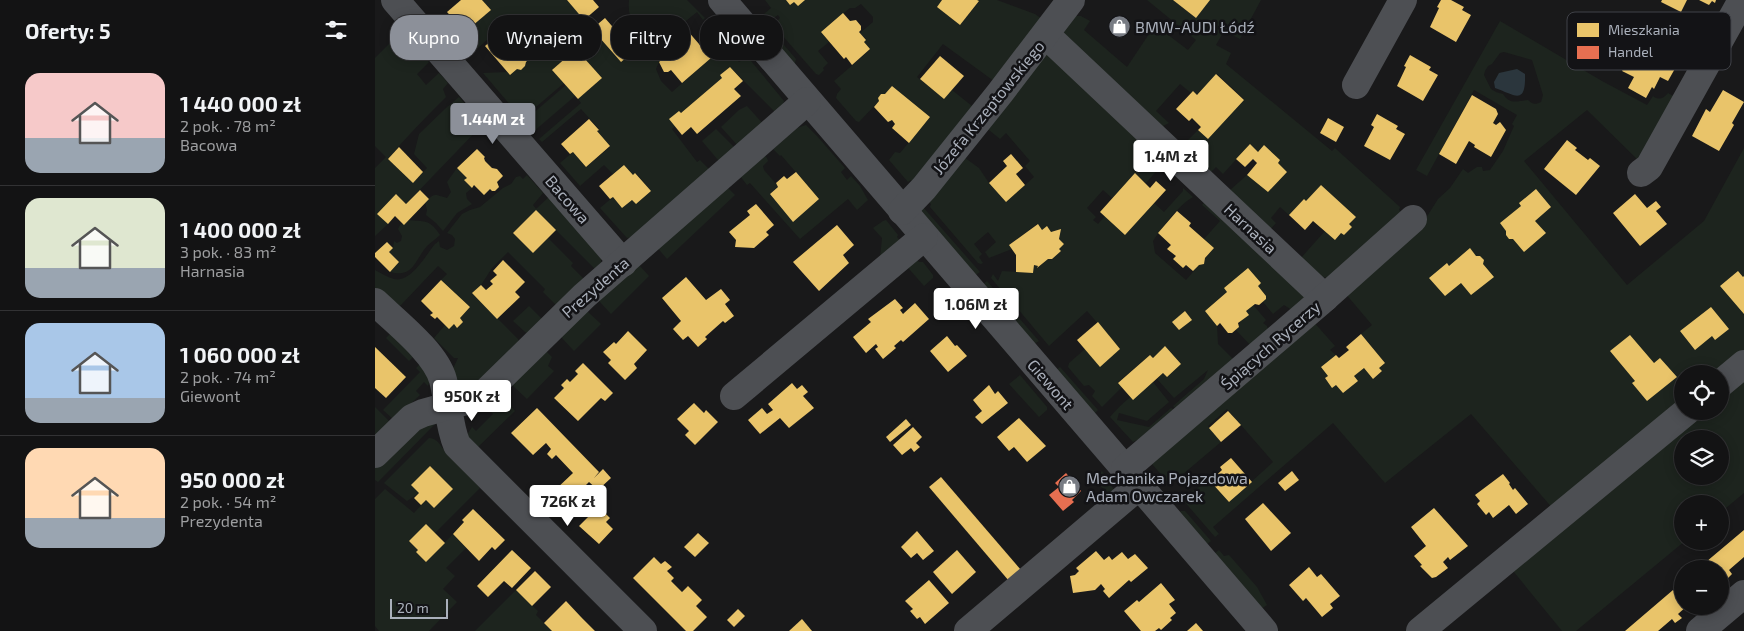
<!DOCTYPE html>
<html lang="pl">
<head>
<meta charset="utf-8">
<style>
  body { margin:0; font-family:"Exo 2",sans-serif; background:#202022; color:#f1f3f6; height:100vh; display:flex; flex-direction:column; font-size:19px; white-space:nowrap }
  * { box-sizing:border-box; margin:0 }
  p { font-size:16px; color:#9d9ea0 }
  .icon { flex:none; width:28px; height:28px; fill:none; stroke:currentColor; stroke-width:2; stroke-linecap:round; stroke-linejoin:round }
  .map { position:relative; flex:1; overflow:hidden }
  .sheet { display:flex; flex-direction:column; background:#131314; width:375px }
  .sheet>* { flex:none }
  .banner { position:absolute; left:15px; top:15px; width:475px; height:45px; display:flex; gap:10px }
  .buttons { position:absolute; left:1299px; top:365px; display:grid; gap:10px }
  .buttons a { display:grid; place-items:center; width:55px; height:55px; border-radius:50%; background:#131314; box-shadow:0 2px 12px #0003,0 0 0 1px #323234; font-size:25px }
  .scale { position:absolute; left:15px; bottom:12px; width:58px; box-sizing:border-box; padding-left:5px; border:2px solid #aab0bb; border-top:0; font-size:14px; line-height:18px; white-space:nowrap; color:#aab0bb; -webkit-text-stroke:4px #131316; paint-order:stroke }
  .price { position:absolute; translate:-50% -42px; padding:0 11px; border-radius:5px; background:#fff; color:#222; font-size:16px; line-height:32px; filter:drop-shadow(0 1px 2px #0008) }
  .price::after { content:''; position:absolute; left:50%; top:30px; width:15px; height:11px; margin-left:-8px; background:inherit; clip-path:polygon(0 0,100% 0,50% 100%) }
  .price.on { background:#8c9099; color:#fff }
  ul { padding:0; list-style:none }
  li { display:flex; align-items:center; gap:15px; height:125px; padding:0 25px }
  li+li { border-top:1px solid #323234 }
  li span { display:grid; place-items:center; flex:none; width:140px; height:100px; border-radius:15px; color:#555 }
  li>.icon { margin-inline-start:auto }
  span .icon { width:60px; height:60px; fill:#fffc; stroke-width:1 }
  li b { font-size:21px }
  h2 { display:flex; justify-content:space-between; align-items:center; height:60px; padding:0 25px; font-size:21px }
  .pill { padding:0 18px; border-radius:20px; background:#131314; box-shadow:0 2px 12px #0003,0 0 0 1px #323234; font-size:18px; line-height:45px }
  .pill.on { background:#8c9099; color:#fff }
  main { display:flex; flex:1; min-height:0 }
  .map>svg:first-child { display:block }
</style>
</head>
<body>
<main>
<section class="sheet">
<h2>Oferty: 5<svg class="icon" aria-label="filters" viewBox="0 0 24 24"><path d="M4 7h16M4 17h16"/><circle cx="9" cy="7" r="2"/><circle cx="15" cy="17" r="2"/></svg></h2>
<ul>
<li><span style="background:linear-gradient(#f6c9c9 65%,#9aa5b1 0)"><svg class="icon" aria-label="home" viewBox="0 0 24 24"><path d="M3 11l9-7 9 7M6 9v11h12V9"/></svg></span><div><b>1 440 000 zł</b><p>2 pok. · 78 m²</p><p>Bacowa</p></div></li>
<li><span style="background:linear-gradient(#dfe7d0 70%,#9aa5b1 0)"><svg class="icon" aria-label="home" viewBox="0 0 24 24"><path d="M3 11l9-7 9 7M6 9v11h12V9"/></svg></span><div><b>1 400 000 zł</b><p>3 pok. · 83 m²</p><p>Harnasia</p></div></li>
<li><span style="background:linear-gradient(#a9c7e8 75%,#9aa5b1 0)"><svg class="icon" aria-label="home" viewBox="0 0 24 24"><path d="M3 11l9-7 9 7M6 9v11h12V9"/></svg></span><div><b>1 060 000 zł</b><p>2 pok. · 74 m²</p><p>Giewont</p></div></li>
<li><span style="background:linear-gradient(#ffd9b3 70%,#9aa5b1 0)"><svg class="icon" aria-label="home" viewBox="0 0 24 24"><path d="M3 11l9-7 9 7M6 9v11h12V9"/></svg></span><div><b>950 000 zł</b><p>2 pok. · 54 m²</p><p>Prezydenta</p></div></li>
</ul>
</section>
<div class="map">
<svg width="1369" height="631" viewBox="0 0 1369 631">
  <rect width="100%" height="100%" fill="#19191a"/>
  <g fill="#1d241e" fill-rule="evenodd">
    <path d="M107,0H192L246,62L271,41C260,27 252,19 254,0H312L330,18L328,20L322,12L307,24L312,30L288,50L292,55L284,62L281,69L286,81L297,92L336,58L338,53L344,48L341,41L344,39L342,37L350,35L364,48L357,54L364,62L372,56L409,101L408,104L401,113L355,67L345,75L347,78L306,113L304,111L300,126L297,129L322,162L325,160L334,169L262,236L252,238L225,208L238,197L247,208L257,200L261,204L276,191L261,173L258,175L249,165L238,174L229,165L205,186L185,163L198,152L211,167L235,147L222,131L224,129L206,109L167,142L164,139L206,103L203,99L227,78L201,49L177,70L189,83L147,119L108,73L132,72L135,75L142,69H147L150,66L151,62L159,56L131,23L94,56L80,40L116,10ZM197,27L204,35L193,45L186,36Z"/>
    <path d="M390,0H567L562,7L585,25L604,2L602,0H622L660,14L670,21L623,84L568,44L542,77L569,99L577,90L602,110L541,186L536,180L533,182L514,160L520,152L525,153L555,117L517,86L510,94H506L503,98L504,101L484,122L481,121L461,98L462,94L466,89L459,81L495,50L489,42L491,39L485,33L498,22V17L486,4L480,8H475L446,32L454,42L443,51L453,63L448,68L449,70L444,75L441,74L399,26L400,23L405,18L403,15L397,19L392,18L389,14L396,8Z"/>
    <path d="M772,0H798L821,18L835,0H886L865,39L849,31L841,45L856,53L851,64L957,151L960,148L1025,207L1024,210L1031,217L956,278C942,279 934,268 925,259L950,231L960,240L966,233L969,235L977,227L974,224L981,217L946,185L931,201L929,199L914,215L905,207L896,218L901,223L894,231L854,191L872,175L893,192L912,172L903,163L905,160L889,145L883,152L874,145L848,174L841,167L833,175L798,150L813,140L823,130L833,139L869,99L842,74L822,95L818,91L816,93L805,84L781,111L794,123L780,130L684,33L696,16H706L715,21L709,30L752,67L780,25L813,50L821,40Z"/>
    <path d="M385,17L421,59L420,63L415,67L381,21Z"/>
    <path d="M1125,21L1227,81L1272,105L1278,96C1284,101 1289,98 1293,93L1302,98L1266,163L1212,110L1149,161L1252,285L1329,221L1369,148V493L1345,513V504H1308V541H1310L1201,631H1187L1125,555L1179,510L1096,414L1010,483L958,423L838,527L844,534L840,537L808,500V496L835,481L854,502L898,462L852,409L833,426L846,442L795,485L777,464L937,320L960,346L955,350L961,355L953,376L950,378L957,387L961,385L968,393L983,381L979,376L989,368L998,379L1007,372L1004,368L1010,363L986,334L997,325L970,293L1046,226L1063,199L1075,188L1088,169L1093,173L1102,167H1107L1108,171L1115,170L1128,151L1139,126L1137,124L1142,115L1099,90L1052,176L1041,170ZM1129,52L1157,60L1168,95L1166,102C1160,105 1157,104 1153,100C1142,101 1135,105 1128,94L1121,92L1116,89L1109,75L1110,71L1113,66L1117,64L1125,53ZM1308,374H1345V411H1308ZM1308,439H1345V476H1308Z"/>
    <path d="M27,31L54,62L42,74L51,85L64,73L73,83L68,89L71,97C51,117 31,137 13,159L38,183L52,168L39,154L44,134L71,108L84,97L108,124L31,204L21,194L3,214L13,224L0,236V168L11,157L0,146V58Z"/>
    <path d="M677,49L785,152L778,160L785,167L771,183L760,174L737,198L728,190L712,208L721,217L718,220L723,224L730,216L750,235L779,203L789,212L808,191V188L818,197C804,205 787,227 778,241L780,253L811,280L824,265L829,264L830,259L838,249L829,239L845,221L827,205L835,196L930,286L929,300L920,312L909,305L898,314L888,302L850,288L852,292L830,311L842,326L843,344L863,364L765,444L762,440L758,442L735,417C749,401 759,393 778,382L794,402L772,421L744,413L742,420L774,427L796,408L798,409L800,408L798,406L829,379L833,370L799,398L782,379L788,373L792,377L806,364L790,346L778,358L775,355L743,382L747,387L727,407L717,396L720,391L714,385L709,386L693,367L694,363L710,349L725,366L745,349L712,311L674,346L637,302V299L632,297L616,278L618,274L623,281L627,271L658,273L659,265L663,266V268L673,259H677L686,251L684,249L689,244L684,239L686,229L676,232L672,226L667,230L662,224L634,245L637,249L614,258L610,252L621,242L613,232L599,244L607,254L604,257L608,263L606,264L603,263L555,207L556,204L551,199L586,155L604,168L614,183L631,202L659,177L650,166L655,161L631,133L625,139L609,126L664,52Z"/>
    <path d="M191,85L200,96L158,132L149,121Z"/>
    <path d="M372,106L389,125L364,147L346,127L364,110Z"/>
    <path d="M431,125L442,136L470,168L466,172L472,180L476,176L485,186L493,200L482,210L473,199L425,239L375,183L372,185L365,176L388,154L392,158L393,161L388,166L389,170L403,186L395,194L418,221L444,199L406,155L405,156L398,149L422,128Z"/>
    <path d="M341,129L362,150L350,161L343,160L327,141Z"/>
    <path d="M82,168L92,178L90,181L97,188L91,193L92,199L97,204L82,213L68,231L61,223L51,215L52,210L50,202C61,192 59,195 72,198L76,192L72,182Z"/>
    <path d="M152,175L168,193L158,205L161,209L178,193L226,253V264L222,271L161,210L138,233L158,253L173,238L198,263L196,266L208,278L211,283L186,307L180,304L168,292L170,289L133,252L117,268L106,285L97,293L143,339L145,346L102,389H83L75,375L83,358H79L59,338L70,325L79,324L83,328L88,322L85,318L95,307L66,280L72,274L63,266L26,305L21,308L0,292V270C6,273 12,277 19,279C36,283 50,256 60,244L64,241L65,247L72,250L79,246L80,239L77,235L72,233L87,214L95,210L105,207L128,188L136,184L141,177L145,176L148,179Z"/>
    <path d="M353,188L360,195L292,259L281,246Z"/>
    <path d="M547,206L605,272L599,276L547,212Z"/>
    <path d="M33,220C49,222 54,218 65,235C61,239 56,242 52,246C39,261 39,278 15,272L24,262L14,252L18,248L19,241L22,243L26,241L27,236L23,229L25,225Z"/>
    <path d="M511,220L523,235L522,237L527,243L505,258L507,238L498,228L508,221Z"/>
    <path d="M539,256L544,262H548L558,275V278L549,286L528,262Z"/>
    <path d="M263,264L274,276L236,314L225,302L223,296Z"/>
    <path d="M612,281L664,341L656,346L607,285Z"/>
    <path d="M878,305L891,320L888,323L892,326L894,334L879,349L861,330L871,311Z"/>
    <path d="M154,306L166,318L167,323L155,335L150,332L138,321Z"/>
    <path d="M207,311L213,312L226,324L199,351L187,338L186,332Z"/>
    <path d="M19,330L39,356L34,361L11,338Z"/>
    <path d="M165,351L172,352L177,357L173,366L179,371L152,399L137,385Z"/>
    <path d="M46,363L56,379L53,386L49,382L41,391L45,395L20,419H18L8,410L45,372L41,368Z"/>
    <path d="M685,367L723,410L718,415L681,370Z"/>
    <path d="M645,375L672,407V410L664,417L634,384Z"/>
    <path d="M128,394L134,400L133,403L140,411L101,449L92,435L97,427L101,431L118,414L110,405Z"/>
    <path d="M0,407L15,422L0,440Z"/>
    <path d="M58,423L60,424L3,482L0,480V466L32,434Z"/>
    <path d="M54,438C66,439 66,451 76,456L105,488L60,533L34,541L43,550L41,552L51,562L78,534L91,548L71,568L80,576L68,589L82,602L54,631H4L0,626V499L10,489L39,513L51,500L59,508L78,489L55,466L37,485L44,493L32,501L9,483Z"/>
    <path d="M727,471L737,483V487L742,493L733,494L719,479Z"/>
    <path d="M806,511H810L836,541L831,545L801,515Z"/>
    <path d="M844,550L849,556L854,555L882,587L892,605L886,609L839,554Z"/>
    <path d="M141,590L163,611L161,615L177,631H100Z"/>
  </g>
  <path fill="#2b363d" d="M1142,69L1150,74C1151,106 1140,95 1120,88L1119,82L1124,73Z"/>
  <g fill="#e9c46a">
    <path d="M86,0H107L116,10L90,32L72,12Z"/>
    <path d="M192,0H218L224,7L209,20Z"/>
    <path d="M411,0H430L423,6L419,2L415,5Z"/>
    <path d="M567,0H602L604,1L585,25L562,7Z"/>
    <path d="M798,0H835L821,18Z"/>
    <path d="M1066,0H1076L1089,7L1087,10L1096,15L1081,42L1055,27L1064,8L1062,7Z"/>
    <path d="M1287,0H1312L1306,12L1286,2Z"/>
    <path d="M1324,0H1341L1340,3L1337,1L1334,5Z"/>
    <path d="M468,13L475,21L481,20L486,26V30L484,32L491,40L489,42L495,49L477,65L471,57L469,59L446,32Z"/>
    <path d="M230,18L249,40L262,29L272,41L246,62L217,29Z"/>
    <path d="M130,29L156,57L151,62L150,66L146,70L142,69L135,75L110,46Z"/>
    <path d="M312,30L336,58L307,83L296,70L293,72H289L284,62L292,55L288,50Z"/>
    <path d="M201,49L227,78L203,99L177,70Z"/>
    <path d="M1259,50L1281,63L1286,56L1302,65L1293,81L1285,77L1279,89L1277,87L1271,98L1253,88L1259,77L1247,71Z"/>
    <path d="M1035,55L1056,67L1054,70L1063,75L1048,101L1022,86L1031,67L1029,66Z"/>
    <path d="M565,56L589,76L569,99L545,79Z"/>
    <path d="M355,67L368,81L359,89L366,96L322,134L316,127L307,135L294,119L304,111L306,113L347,78L345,75Z"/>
    <path d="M841,74L869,100L833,139L823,130L826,127L817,118L814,121L801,109L818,91L822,95Z"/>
    <path d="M517,86L555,117L534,143L517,128L520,124L517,120L513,122L499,107L504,101L503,98L506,94H510Z"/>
    <path d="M1348,90L1369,102L1357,123L1359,125L1344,151L1317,136L1331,109L1335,112Z"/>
    <path d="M1097,95L1121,109L1123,114L1118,123L1121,125L1125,122L1131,130L1116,157L1099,147L1100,145L1094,141L1081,164L1064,154Z"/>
    <path d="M1002,114L1023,126L1021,129L1030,134L1015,160L989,146L999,127L996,125Z"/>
    <path d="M953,118L969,127L961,142L945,133Z"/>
    <path d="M214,119L224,130L222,131L235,146L211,167L198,152L195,154L186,144Z"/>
    <path d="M1192,140L1202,148L1200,150L1213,160L1215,158L1225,166L1201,195L1169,169Z"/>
    <path d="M875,144L883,152L889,145L905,160L903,163L912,172L893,192L872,175L882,163L878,159L870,167L861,159Z"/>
    <path d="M24,147L48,172L38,183L13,159Z"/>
    <path d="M102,149L110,157L109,158L110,161L117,168L122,169L128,176L122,182L124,187L120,191H117L115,189L109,195L99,185L97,188L89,180L92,178L82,168Z"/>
    <path d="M636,154L648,168L641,174L650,185L631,202L614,183L632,166L628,161Z"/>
    <path d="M249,165L258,175L260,173L276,191L261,204L257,200L247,208L238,197L235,199L224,186Z"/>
    <path d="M421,172L444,199L418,222L395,194L403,187L401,183L409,176L412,179Z"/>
    <path d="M760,173L775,188L781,181L791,190L750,235L725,212Z"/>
    <path d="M946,185L981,217L974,224L977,227L969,235L966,233L960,240L938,221L930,230L914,215L929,199L931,201Z"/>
    <path d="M1161,189L1176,207L1160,221L1171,233L1149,252L1138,239H1134L1131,235V231L1125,223L1146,206L1144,203Z"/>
    <path d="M45,190L54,199L29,225L20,216L13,224L2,214L21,194L31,204Z"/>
    <path d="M1260,194L1272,208L1281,201L1286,207L1281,211L1292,224L1265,246L1238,213Z"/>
    <path d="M381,204L399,225L391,232L394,235L379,248L360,247L361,240L354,232L375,215L372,211Z"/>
    <path d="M161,210L181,230L158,253L138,233Z"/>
    <path d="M802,211L816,223L814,226L839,248L830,258L829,264L824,265L818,271L811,265L808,268L798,259L801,256L792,249L796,245L783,233Z"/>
    <path d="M663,224L667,230L672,226L676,232L686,229L684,239L689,244L684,249L686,251L677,259H673L662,268L663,266L659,265L658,273L641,272V255L634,245Z"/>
    <path d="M462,225L479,245L468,255L474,263L444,291L418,262Z"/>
    <path d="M12,242L18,248L14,252L24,262L15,272L0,257V253Z"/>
    <path d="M1095,248L1101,256H1105L1109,260L1108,264L1119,277L1096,295L1086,283L1070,296L1054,278L1072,263L1074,266Z"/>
    <path d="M128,260L150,282L140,292L145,297L122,319L97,293L106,285L111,290L118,284L115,281L122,275L118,271Z"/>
    <path d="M873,268L886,283L883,286L891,296V299L884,305L880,304L871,311L874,315L863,323L864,327L857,333H853L845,323L842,326L830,311L852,292L849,288Z"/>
    <path d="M1363,271L1368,277L1369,276V314L1345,286Z"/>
    <path d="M311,277L331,300L346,289L355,300L350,304L359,316L350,323L348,321L330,337L332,339L323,347L313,336L308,340L298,329L306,321L287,298Z"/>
    <path d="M66,280L95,307L85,318L88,322L82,328L79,324L74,329L62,317L60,319L55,315L58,313L46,301Z"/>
    <path d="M520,299L528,308L525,310L528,314L540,303L554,319L528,342L526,340L519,346L521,348L508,359L500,349L503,347L501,344L491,353L478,337L496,322L493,319Z"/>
    <path d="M1336,307L1354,329L1340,340L1337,336L1320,350L1305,331Z"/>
    <path d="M810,311L817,320L804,330L797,322Z"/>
    <path d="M723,322L745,349L725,367L702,340Z"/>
    <path d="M253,331L272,350L259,364L262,368L250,380L233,363L236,360L228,352L239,342L241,344Z"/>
    <path d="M986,334L1010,363L1004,368L1007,371L998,379L989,368L979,376L983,381L968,393L961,385L957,388L950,378L953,376L946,367L961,355L964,358L974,350L971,347Z"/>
    <path d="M1255,335L1279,363L1285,358L1302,377L1272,401L1257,383L1260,381L1235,351Z"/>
    <path d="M572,336L580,346L582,345L592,356L573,372L555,351Z"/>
    <path d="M790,346L806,364L792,377L788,373L758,400L743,383L775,355L778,358Z"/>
    <path d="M0,347L31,377L11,398L0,388Z"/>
    <path d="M208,363L238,393L230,401L226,398L203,421L179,398L189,388L186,385L192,379L195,382L203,374L200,371Z"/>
    <path d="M417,383L422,389L427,385L433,392L428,396L439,408L414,428L405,418L385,434L373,420L387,408L392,414L398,410L393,404Z"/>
    <path d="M614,385L620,394L623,391L633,403L607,424L600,417L607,411L598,400Z"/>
    <path d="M319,403L329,413L331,410L343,422L320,445L310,435L314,431L302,419Z"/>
    <path d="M162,408L224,472L219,478L228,469L236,478L223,490L214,482L192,504L179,491L198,473L181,455L177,459L172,454L176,449L171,443L158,455L136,433Z"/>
    <path d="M853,411L866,425L846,442L834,428Z"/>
    <path d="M644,418L671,446L652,462L639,447L634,451L622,437Z"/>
    <path d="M531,419L536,425L515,442L511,437Z"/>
    <path d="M538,427L547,437L541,443L545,447L539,452L536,448L527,455L518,445Z"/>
    <path d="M856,458L877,482L854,502L835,481L847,470L845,467Z"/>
    <path d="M55,466L78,489L59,508L51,500L46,505L39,498L44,493L36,485Z"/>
    <path d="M917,471L924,480L910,491L903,483Z"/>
    <path d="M1128,474L1135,483L1134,484L1138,490L1140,488L1153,504L1141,514L1134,505L1118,518L1114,512L1111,515L1102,504L1105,501L1100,495Z"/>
    <path d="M566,477L646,570L634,581L554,487Z"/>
    <path d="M888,503L916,533L896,551L870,519Z"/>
    <path d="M1059,508L1093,546L1075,560L1073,557L1068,562L1073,568L1061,577L1057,578L1045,566L1047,565L1039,556L1051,546L1036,527Z"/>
    <path d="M98,509L130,540L120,550L117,547L104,561L78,534L89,522L87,520Z"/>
    <path d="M219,511L223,515L228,511L235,518L231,522L238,529L224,544L204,526Z"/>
    <path d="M51,524L70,543L51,562L41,552L43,550L34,541Z"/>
    <path d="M1369,530V557L1354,570L1357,574L1351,580L1347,576L1345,578V569H1327L1325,567Z"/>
    <path d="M542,531L559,551L548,560L542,553L536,558L526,547Z"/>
    <path d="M323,533L334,543L320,557L309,547Z"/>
    <path d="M137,550L156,568L137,588L129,581L113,597L102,586Z"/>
    <path d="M582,550L601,572L577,594L558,572Z"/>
    <path d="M721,551L729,560L734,556L737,560L747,552L753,559L760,554L773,568L756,582L754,580L734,598L728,591L730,589L726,584L720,590L698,593L695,576L700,575L704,571L701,568Z"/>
    <path d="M279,557L286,564L290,561L297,567L292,571L299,578L296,581L307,592L313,586L327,600L321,606L332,617L318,631H311L258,578Z"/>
    <path d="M934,567L942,577L946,574L965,596L955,604L958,608L947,617L931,598L928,601L914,585Z"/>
    <path d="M160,571L176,587L157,606L141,590Z"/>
    <path d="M554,580L574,603L550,624L545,617L542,619L535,611L538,609L530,601Z"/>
    <path d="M786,583L800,600L794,604L801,613L795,618L797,620L786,630L784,628L780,631H766L749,611L762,600L764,602Z"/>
    <path d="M1298,590L1308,601V606H1312L1303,614L1307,618L1300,623L1297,619L1283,631H1250Z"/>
    <path d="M191,601L206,617L220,631H177L169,623Z"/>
    <path d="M363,609L370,616L359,627L352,620Z"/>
    <path d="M427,619L437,631H414Z"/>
    <path d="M821,623L828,631H812Z"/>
  </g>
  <path fill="#e76f51" d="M691,473L706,491L697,500L699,502L688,511L674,495L684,487L680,483Z"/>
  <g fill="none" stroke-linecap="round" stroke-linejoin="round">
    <g stroke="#4d4f53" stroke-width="28">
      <path d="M20,0L248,263"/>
      <path d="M347,0L889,631"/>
      <path d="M671,35L950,298"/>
      <path d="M981,85L1028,0"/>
      <path d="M1266,173L1274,167L1367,0"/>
      <path d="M527,211L549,188L625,93L696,0"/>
      <path d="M0,302C21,322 61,353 68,380C74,402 73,424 82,445L268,631"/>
      <path d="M1345,384L1369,364"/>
      <path d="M359,396L549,237"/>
      <path d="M0,454L37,418L48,413L102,398L109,394L209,296L432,101"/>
      <path d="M750,469L945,302L1038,219"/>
      <path d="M593,631L764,486"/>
      <path d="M1045,631L1312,411"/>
      <path d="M1325,631L1369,594"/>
    </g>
  </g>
  <defs>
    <symbol id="shop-disc" viewBox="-11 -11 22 22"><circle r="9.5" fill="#777b83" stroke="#131316"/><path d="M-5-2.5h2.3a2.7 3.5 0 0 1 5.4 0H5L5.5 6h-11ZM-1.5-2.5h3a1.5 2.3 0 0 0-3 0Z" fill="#fff"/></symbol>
  </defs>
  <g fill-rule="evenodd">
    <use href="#shop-disc" x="732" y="14" width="25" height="25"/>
    <use href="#shop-disc" x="682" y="474" width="25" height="25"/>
  </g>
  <g text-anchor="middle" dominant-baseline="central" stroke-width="5" stroke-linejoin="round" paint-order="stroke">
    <g font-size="16" fill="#aab0bb" stroke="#131316" text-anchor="start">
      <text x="760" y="26">BMW-AUDI Łódź</text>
      <text x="711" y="477">Mechanika Pojazdowa<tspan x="711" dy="18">Adam Owczarek</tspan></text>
    </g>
    <g font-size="16" fill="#aab0bb" stroke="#131316">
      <text transform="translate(613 107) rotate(-51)">Józefa Krzeptowskiego</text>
      <text transform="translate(193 199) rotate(49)">Bacowa</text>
      <text transform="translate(876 228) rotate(43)">Harnasia</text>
      <text transform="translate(220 287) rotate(-41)">Prezydenta</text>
      <text transform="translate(895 345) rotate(-41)">Śpiących Rycerzy</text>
      <text transform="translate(676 384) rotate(49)">Giewont</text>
    </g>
  </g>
  <rect x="1192" y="12" width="164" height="58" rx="8" fill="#131316" stroke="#404248" stroke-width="1"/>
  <rect x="1202" y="23" width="22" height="14" fill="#e9c46a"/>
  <rect x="1202" y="46" width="22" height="13" fill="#e76f51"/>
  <g font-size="14" fill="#aab0bb">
    <text x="1233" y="35">Mieszkania</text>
    <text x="1233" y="57">Handel</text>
  </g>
</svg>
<div class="buttons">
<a><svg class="icon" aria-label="locate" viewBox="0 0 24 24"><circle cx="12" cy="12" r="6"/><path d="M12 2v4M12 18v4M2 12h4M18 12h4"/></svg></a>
<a><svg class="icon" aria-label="layers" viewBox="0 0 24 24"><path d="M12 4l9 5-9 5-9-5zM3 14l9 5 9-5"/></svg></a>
<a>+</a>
<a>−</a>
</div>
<div class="scale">20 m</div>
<b class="price on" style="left:118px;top:145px">1.44M zł</b>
<b class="price" style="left:796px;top:182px">1.4M zł</b>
<b class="price" style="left:601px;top:330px">1.06M zł</b>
<b class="price" style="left:97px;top:422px">950K zł</b>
<b class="price" style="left:193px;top:527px">726K zł</b>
<div class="banner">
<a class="pill on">Kupno</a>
<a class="pill">Wynajem</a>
<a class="pill">Filtry</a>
<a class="pill">Nowe</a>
</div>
</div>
</main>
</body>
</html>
